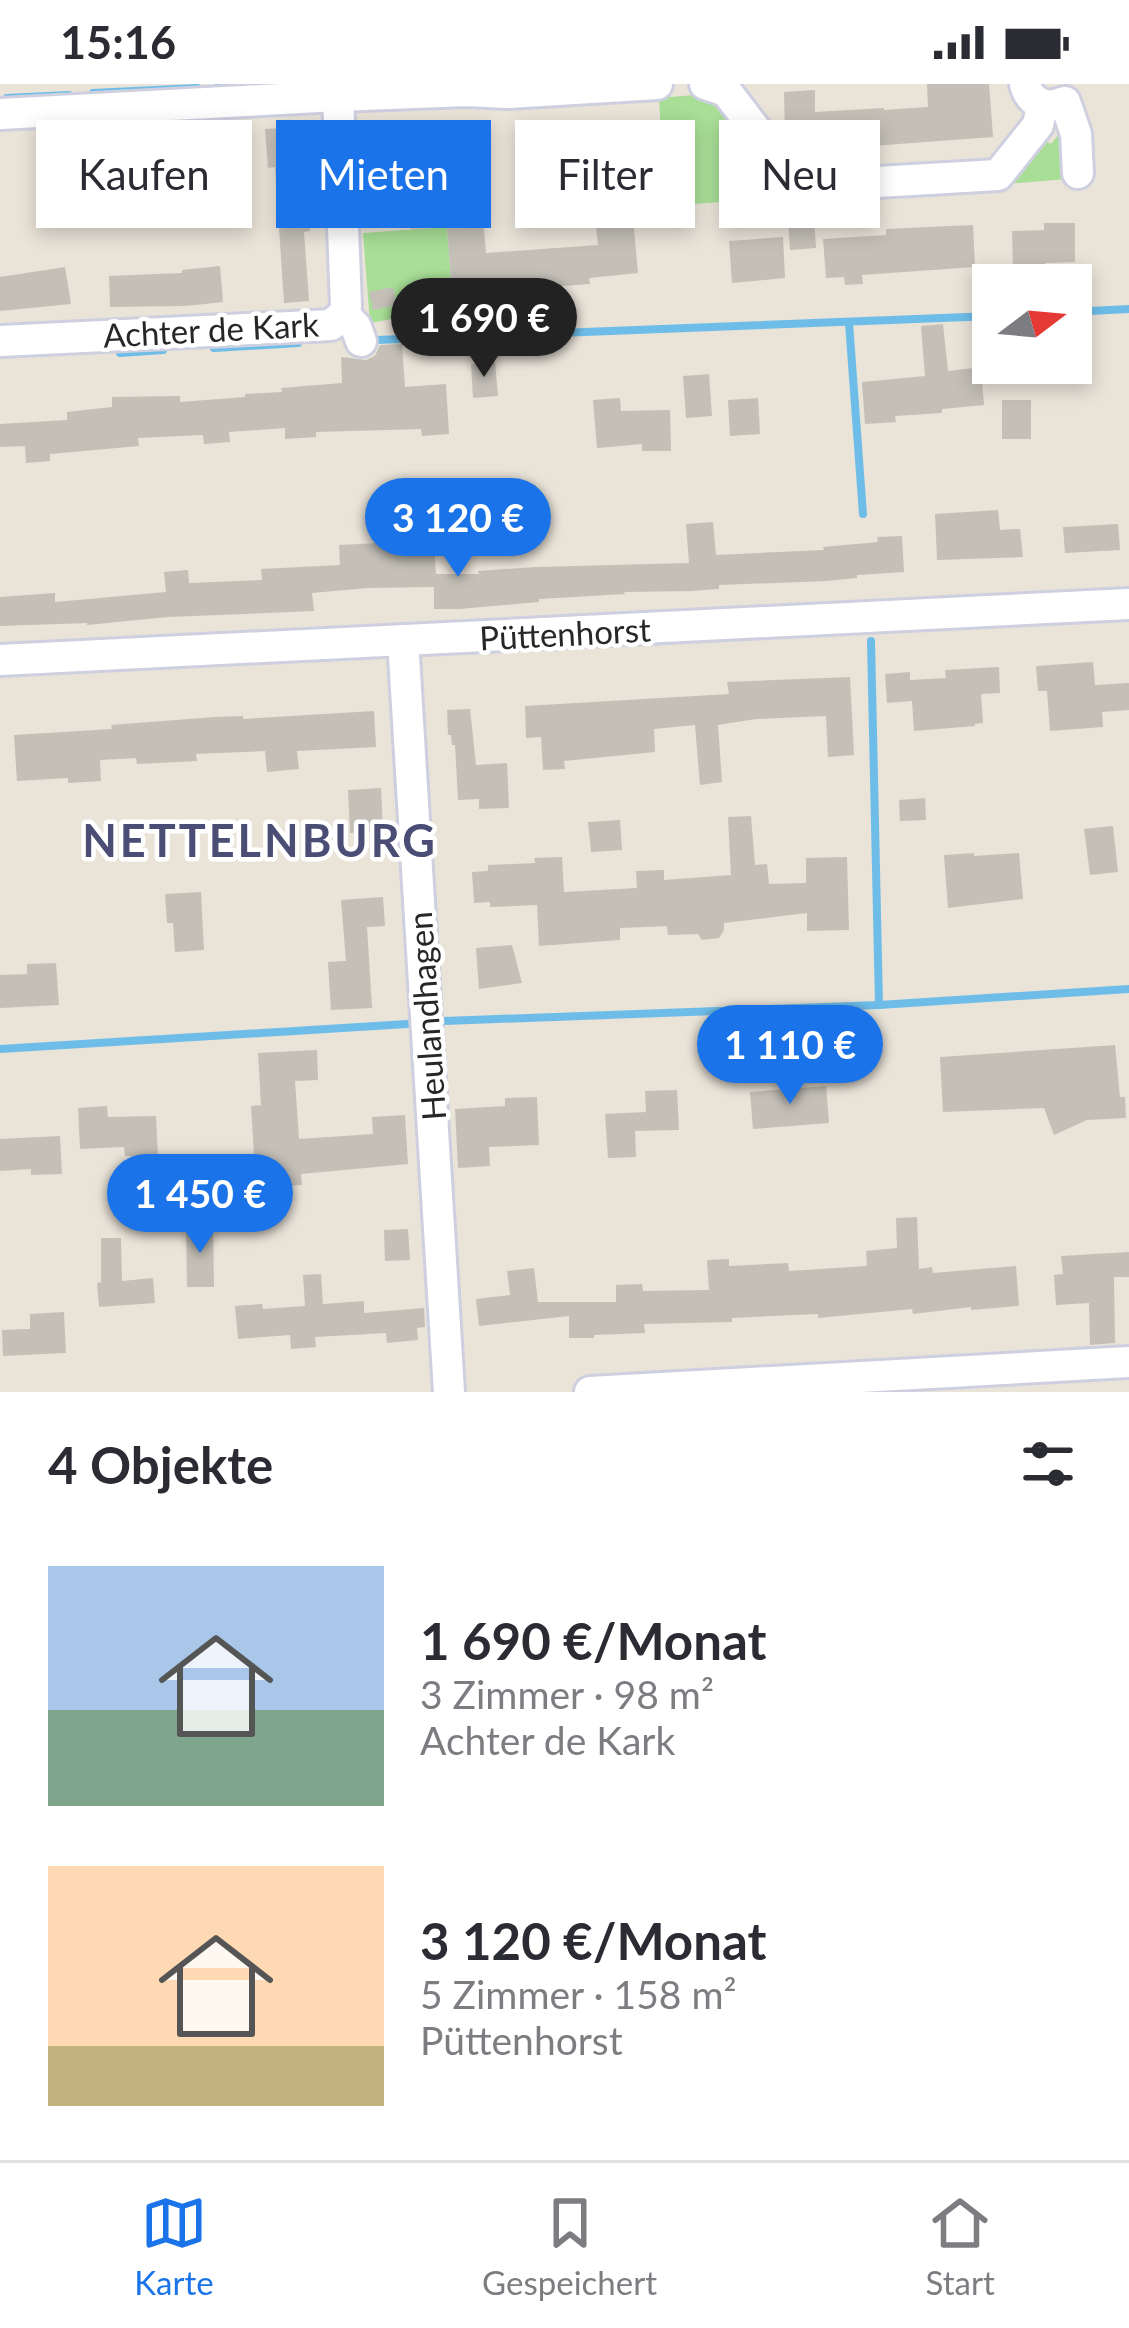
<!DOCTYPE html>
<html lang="de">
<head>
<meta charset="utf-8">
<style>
  body { margin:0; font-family:Lato,sans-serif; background:#f7f7f7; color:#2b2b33; height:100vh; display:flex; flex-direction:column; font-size:45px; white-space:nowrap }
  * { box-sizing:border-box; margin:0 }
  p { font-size:39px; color:#7c7c81 }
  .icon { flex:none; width:66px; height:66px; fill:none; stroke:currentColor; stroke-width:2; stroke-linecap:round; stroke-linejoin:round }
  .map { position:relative; height:1308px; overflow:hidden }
  .drawer { display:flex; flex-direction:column; background:#fff; flex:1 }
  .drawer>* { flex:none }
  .top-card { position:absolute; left:36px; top:36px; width:1059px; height:108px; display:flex; gap:24px }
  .needle { width:78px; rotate:74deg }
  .buttons { position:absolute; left:972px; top:180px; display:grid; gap:24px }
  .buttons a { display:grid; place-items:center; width:120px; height:120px; border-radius:0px; background:#fff; box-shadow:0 6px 18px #0003; font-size:60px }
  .price { position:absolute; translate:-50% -102px; padding:0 27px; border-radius:42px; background:#1a73e8; color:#fff; font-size:39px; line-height:78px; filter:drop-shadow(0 3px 6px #0008) }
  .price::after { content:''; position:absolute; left:50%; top:72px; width:36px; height:27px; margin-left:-18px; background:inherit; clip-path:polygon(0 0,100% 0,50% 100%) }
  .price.selected { background:#222; color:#fff }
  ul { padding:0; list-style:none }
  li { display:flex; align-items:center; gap:36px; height:300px; padding:0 48px }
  li span { display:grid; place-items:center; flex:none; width:336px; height:240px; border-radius:0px; color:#555 }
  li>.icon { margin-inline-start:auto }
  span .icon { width:144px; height:144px; fill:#fffc; stroke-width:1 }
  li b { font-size:51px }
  h2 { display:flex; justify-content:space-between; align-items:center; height:144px; padding:0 48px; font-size:51px }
  .tag { padding:0 42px; border-radius:0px; background:#fff; box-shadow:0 6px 18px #0003; font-size:42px; line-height:108px }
  .tag.selected { background:#1a73e8; color:#fff }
  .status { display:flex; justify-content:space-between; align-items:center; height:84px; padding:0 60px; background:#fff; direction:ltr }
  .status svg { height:33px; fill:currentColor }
  .dock { display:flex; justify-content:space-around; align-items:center; height:168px; border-top:3px solid #e1e1e2; background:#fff; font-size:33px; color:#7c7c81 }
  .dock a { display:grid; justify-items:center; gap:6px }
  .dock .selected { color:#1a73e8 }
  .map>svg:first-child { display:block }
</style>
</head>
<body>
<div class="status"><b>15:16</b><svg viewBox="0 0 49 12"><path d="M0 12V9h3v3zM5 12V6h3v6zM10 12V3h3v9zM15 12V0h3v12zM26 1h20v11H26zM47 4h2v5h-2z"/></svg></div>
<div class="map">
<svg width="1129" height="1308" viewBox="0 0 1129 1308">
  <rect width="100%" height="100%" fill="#e9e3d8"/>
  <g fill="#a8de96">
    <path d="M694,11L718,23L770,92L736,117L665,122L659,14Z"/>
    <path d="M1064,44L1067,95L1007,100L1042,54L1051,60Z"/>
    <path d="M447,143L452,210C427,229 400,234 370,239L363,149Z"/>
  </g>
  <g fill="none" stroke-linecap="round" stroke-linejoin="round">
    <g stroke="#6ebde9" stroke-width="8">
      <path d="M218,3L268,0"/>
      <path d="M93,9L197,4"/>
      <path d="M7,14L69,11"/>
      <path d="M1071,228L1129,225"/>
      <path d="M849,239L863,430"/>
      <path d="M377,256L993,232"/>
      <path d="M214,264L298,259"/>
      <path d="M120,269L163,266"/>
      <path d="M871,557L879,921L1129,905"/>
      <path d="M444,937L879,921"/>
      <path d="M0,965L407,940"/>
    </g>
  </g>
  <g fill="#c4c0b8">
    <path d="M927,0H989L993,53L872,62V65L844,67L843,51L785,52L784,8L815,6V28L884,24V26L928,23Z"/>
    <path d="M647,42L649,65L627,67L638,189L589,194L590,200L452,210L447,143L411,145L410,125L482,120L486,169L598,161L586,49Z"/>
    <path d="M297,43L302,107H308L310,147L304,148L309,217L284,219L275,83L268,84L265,45Z"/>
    <path d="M77,59L79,103L40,104L38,60Z"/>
    <path d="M219,62L221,120L115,124L114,86L175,85L174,64Z"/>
    <path d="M814,133L816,164L790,166L788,135Z"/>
    <path d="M1044,139H1075V178L1045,179L1044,183L1013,184L1012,147L1044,146Z"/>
    <path d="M973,141L975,183L862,191L863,200L845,201L844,193L826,194L823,155L886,151V145Z"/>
    <path d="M783,153L785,194L732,199L729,157Z"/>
    <path d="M220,182L223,218L186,222L110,223L109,192L182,189V186Z"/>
    <path d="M65,183L71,220L0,227V193Z"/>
    <path d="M393,203L397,221L373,226L369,208Z"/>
    <path d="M943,240L948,287L981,283L984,321L942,325V329L895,332L896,338L865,340L862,298L925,292L921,242Z"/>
    <path d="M402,260L405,303L446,300L449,350L422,352L421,345L316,348V353L285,355V344L229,348L230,358L204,360L203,351L138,354L139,362L50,370V377L26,379L25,362L0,363V340L67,336V328L112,323V313L180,312V318L245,313V310L282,308L281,304L342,299L341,273L366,276L375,272L380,261Z"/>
    <path d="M495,278L498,312L473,314L471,280Z"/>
    <path d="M709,290L712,332L686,334L683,292Z"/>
    <path d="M620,314L621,327L670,326L671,367H642V360L597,364L593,316Z"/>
    <path d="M758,314L760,350L730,352L728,316Z"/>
    <rect x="1002" y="316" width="29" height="39"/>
    <path d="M998,426L1000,446L1020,445L1023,473L937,476L935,430Z"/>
    <path d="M713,438L716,471L824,466L823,463L878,458L877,453L902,452L904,488L857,491V494L827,497L719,501V505L691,507L624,508L625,510L539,515V518L460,525H434V503L368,504L312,509L314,527L168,533L87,541V539L0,542V513L55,509V518L166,508L164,488L188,486L189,499L262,496L261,485L340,481L339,461L379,459V444H433L436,490H479L478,487L536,483L689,479L686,440Z"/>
    <path d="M1118,440L1120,466L1065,469L1063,443Z"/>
    <path d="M1093,578L1095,601L1129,599V626L1102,628L1103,643L1050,647L1047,607H1038L1036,582Z"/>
    <path d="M999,583L1000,609L981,610L983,639L975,640V642L914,647L912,617L887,619L885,590L910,588V596L946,594L945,586Z"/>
    <path d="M850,593L854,671L828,673L826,632L756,635L718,641L722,698L700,701L695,641L654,645L655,668L564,677L565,685L543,686L541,653L526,654L525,622L729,610L727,598Z"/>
    <path d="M470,625L476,681L507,679L509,724L479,725V715L458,716L455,661H452L451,651H448L447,626Z"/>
    <path d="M374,627L376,663L297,667L299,685L267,688L265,667L196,670L197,677L137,680L136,674L100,676L101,697L68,699V694L17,697L14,651L112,645L111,641L215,633L243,632V635Z"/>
    <path d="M381,704L383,747L350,749L348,706Z"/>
    <path d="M925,714L926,736L900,737L899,716Z"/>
    <path d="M751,732L755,781L767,780L769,800L806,799V774L847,773L849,846L807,847V829L724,839V846L719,854L702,856L698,850L668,851L667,842L620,844V856L539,862L537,821L490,823V818L474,819L472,788L488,787V781L535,779L534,774L562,773L564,808L637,804L636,787L664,786V796L731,791L728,733Z"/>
    <path d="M620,736L622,766L591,768L588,738Z"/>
    <path d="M1113,742L1118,788L1090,791L1084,745Z"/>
    <path d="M974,769V772L1019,769L1023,815L948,824L944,771Z"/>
    <path d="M201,808L204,866L175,868L173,839H167L165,810Z"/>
    <path d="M383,813L385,842L367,843L372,924L331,926L328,878L346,877L341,816Z"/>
    <path d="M512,861L522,899L479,905L476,864Z"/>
    <path d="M56,879L59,921L0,924V891L27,890V880Z"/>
    <path d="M1115,961L1120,1013H1125L1126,1034L1087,1036L1054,1051L1044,1024L943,1028L940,973Z"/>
    <path d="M317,966L318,996L295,997L299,1055L373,1050L372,1033L405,1031L408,1080L301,1090L302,1101L256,1103L251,1022L261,1021L258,969Z"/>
    <path d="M826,1002L829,1039L753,1045L750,1008Z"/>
    <path d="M677,1006L679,1046L635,1047L636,1073L608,1074L605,1030L646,1028L645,1007Z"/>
    <path d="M537,1013L539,1061L489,1063L490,1082L458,1084L455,1025L505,1022V1014Z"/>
    <path d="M107,1022L108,1033L156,1032L158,1072H125L124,1063L80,1065L78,1024Z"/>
    <path d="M60,1052L62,1090L31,1091V1085L0,1087V1055Z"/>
    <path d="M917,1133L919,1185L932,1183L933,1189L1016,1182L1019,1222L971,1226V1223L913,1230L912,1225L818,1234V1230L732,1234V1238L644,1240L645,1249L594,1251V1254H569V1232L479,1242L476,1215L510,1211L507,1187L534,1184L538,1218H616V1201L642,1200L643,1207L709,1206L707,1176L729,1175V1182L788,1179L789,1187L867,1182L866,1167L897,1164L896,1134Z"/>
    <path d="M186,1142H213L214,1203H187Z"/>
    <path d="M408,1145L410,1176L385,1177L384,1146Z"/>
    <path d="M101,1154H121L122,1197L153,1194L155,1219L99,1223L97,1199L101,1198Z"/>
    <path d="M1129,1168V1193H1114L1115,1259L1090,1261L1089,1219L1056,1221L1054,1191L1063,1190L1061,1172Z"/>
    <path d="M321,1190L323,1220L364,1217V1229L424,1224L425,1243L417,1244L418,1256L387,1259L386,1249L315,1253L316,1263L291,1265L290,1251L238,1255L235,1222L262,1220L263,1225L305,1222L303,1191Z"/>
    <path d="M64,1228L66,1269L3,1272L2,1246L30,1245V1230Z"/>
  </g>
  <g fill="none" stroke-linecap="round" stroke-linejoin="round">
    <defs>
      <g id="minor">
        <path d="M705,0L726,7L788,88L808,102L998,91L1038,41L1042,21"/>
        <path d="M1025,0C1029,17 1044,26 1061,19"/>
        <path d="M1065,18L1076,50L1078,89"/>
        <path d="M0,30L338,12"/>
        <path d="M344,230L356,243L361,257"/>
        <path d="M0,257L331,241L344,230L346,222L338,12L467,7L508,9L657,0"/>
        <path d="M403,556L449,1308"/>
        <path d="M0,576L1129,520"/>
        <path d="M590,1308L1129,1278"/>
      </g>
    </defs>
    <use href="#minor" stroke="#ced0e0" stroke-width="36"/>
    <use href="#minor" stroke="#fff" stroke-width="30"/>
  </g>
  <g text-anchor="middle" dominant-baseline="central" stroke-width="9" stroke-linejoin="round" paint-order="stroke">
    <g font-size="33" fill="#272727" stroke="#fff">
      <text transform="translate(211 245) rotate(-3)">Achter de Kark</text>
      <text transform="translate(565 549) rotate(-3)">Püttenhorst</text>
      <text transform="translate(426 932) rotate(-94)">Heulandhagen</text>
    </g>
    <g font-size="45" font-weight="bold" letter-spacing="3" fill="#4a4e75" stroke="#fff">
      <text x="260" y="756">NETTELNBURG</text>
    </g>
  </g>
</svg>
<div class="buttons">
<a><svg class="needle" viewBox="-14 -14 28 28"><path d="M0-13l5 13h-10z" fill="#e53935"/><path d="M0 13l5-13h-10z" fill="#7c7c81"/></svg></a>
</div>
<b class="price selected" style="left:484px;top:296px">1 690 €</b>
<b class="price" style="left:458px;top:496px">3 120 €</b>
<b class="price" style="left:790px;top:1023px">1 110 €</b>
<b class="price" style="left:200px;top:1172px">1 450 €</b>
<div class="top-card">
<a class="tag">Kaufen</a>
<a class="tag selected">Mieten</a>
<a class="tag">Filter</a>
<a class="tag">Neu</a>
</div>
</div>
<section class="drawer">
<h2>4 Objekte<svg class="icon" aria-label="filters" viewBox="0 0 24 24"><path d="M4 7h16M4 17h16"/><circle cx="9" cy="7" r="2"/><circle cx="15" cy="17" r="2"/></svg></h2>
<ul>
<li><span style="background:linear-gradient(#a9c7e8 60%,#7fa58c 0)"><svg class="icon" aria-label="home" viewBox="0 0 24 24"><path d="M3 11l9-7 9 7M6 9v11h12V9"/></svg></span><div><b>1 690 €/Monat</b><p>3 Zimmer · 98 m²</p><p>Achter de Kark</p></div></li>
<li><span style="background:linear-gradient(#ffd9b3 75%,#c2b280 0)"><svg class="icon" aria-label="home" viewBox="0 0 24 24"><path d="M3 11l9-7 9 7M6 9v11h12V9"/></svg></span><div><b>3 120 €/Monat</b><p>5 Zimmer · 158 m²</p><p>Püttenhorst</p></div></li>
</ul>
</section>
<nav class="dock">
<a class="selected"><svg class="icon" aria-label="map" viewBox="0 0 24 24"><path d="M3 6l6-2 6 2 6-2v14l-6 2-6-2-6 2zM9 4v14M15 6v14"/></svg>Karte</a>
<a><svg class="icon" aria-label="saved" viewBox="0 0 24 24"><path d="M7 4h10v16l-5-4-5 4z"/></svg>Gespeichert</a>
<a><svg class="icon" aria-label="home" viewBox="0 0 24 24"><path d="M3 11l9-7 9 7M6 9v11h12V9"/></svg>Start</a>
</nav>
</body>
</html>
